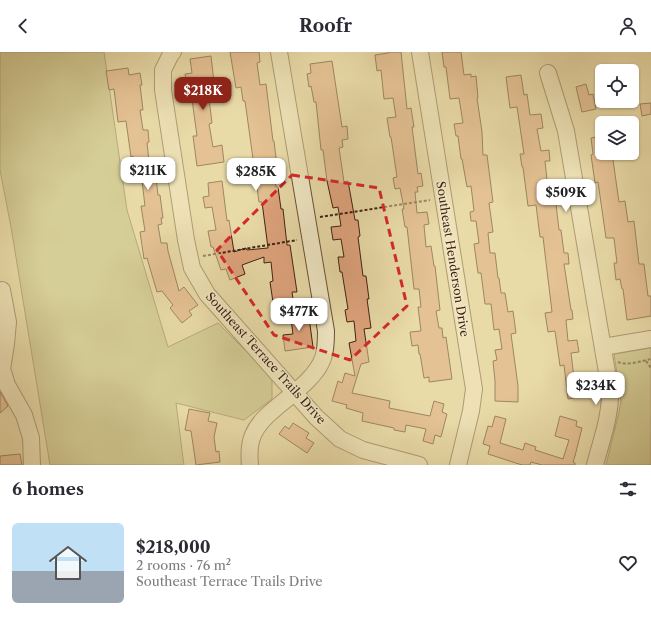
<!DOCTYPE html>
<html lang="en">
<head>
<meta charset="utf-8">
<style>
  body { margin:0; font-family:"Libre Caslon Text",serif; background:#f2f2f3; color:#2b2b33; height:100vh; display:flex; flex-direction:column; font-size:15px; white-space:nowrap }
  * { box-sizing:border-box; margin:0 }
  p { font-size:13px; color:#7c7c81 }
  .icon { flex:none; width:22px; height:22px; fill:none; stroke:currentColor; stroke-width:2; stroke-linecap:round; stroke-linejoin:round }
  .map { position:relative; height:413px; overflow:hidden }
  .drawer { display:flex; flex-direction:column; background:#fff; flex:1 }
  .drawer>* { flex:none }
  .controls { position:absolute; left:595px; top:12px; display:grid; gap:8px }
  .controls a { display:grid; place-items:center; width:44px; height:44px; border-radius:6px; background:#fff; box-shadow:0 1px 3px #0004; font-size:20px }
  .price { position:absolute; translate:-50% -34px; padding:0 9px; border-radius:8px; background:#fff; color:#222; font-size:13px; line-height:26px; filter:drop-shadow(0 1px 2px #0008) }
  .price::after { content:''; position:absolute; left:50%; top:24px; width:12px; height:9px; margin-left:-6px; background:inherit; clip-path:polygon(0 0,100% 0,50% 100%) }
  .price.active { background:#8f2418; color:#fff }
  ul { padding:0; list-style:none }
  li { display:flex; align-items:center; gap:12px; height:100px; padding:0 12px }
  li span { display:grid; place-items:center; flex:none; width:112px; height:80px; border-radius:6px; color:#555 }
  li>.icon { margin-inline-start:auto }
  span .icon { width:48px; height:48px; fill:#fffc; stroke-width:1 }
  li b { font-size:17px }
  h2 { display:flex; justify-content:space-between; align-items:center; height:48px; padding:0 12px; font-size:17px }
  header { display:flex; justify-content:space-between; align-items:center; height:52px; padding:0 12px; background:#fff; font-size:18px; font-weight:800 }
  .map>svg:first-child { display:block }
</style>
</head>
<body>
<header><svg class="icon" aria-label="back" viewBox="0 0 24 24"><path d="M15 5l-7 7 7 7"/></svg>Roofr<svg class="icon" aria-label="person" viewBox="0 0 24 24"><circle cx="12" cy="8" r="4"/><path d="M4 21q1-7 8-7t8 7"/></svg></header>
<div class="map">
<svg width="651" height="413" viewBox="0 0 651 413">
  <rect width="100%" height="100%" fill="#e9dba8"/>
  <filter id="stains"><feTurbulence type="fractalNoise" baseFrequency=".005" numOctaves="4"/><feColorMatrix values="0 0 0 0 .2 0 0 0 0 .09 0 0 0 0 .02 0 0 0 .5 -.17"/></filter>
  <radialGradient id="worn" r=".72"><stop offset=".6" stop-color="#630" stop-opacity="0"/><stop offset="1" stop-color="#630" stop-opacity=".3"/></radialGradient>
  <g fill="#bebe83" stroke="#7e704a">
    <path d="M0,0H104L127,158L168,295L218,271L272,325V347L244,368L176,351L183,406L184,413H50L11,175L0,118Z"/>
    <path d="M651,296V413H606L619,360L621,349L620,341L614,302Z"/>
  </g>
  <g fill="#dfa47d" stroke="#3f2211">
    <path d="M230,0H259L260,10L257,11L260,33L266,32L273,89H274L277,114H273L276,135H278L281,157H283L287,193H290L297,240H292L294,254L274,257L270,230L273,229L271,210L264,211V205L242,213L245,222L230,228L226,217L221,218L213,195H211L208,179L216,178L212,155L205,156L203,145L209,144L208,131L222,129L227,169L229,168L234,200L246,196L247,198L268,196L262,150H259L245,49H243L241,35L236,36Z"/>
    <path d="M388,0H401L407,57L411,56L414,75H412L418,122L421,121L423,134L417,135L418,140H415L417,161L427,160L429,172L424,173L426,195L431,194L434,214H435L440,258L436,259L439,276H442L443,286L446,285L452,327L429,330V325L424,326L420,302H419L418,293L412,294L410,280L421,279L418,255H421L419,237H414L407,175H405L402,157H404L400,136L395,137L393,126L397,125L391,85H390L387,66L396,65L393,46L384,47L381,18L377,19L375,3L388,1Z"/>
    <path d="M442,0H461L464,23L471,22V25L476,24L478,46H477L482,80L483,103H487L493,150L489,151L493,180L488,181L490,201H495L498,226H499L501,241H505L508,260L513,259L516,281L511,282L518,334V350L495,349V329L493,309L497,308L495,298L502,297L499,277L494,278L491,252H485L481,221H478L474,192L479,191L476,169H471L470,160L474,159L471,134L467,135L462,107H461L458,84H456L454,72L463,71L459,46L450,47L446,15H444Z"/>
    <path d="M211,4L214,30L207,31L212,71L209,72L213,95L222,93L224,110L197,114L193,84H197L190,33L187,34L185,22L192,21L190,7Z"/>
    <path d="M332,9L342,75L347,74L348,87L342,88L343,95L339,96L344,130L348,129L355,168H358L360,184L358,185L363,224H366L369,247H367L371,276L364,277L369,310L361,312L352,341L390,349L389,356L430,364L434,349L444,352L442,360L447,362L441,385L435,383L433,392L423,389L426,377L406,373L405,380L394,378V376L362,369L363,361L346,356L347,353L332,349L338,329L342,331L345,321L355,324L349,291L356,289L354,269L347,270L345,258L348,257L342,220H340L338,205H344L341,187L333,188L331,175L341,174L338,155L333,156L327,129L323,98H321L316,50H314L311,34L309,35L307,22L311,21L310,12Z"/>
    <path d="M128,16L129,23L140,21L142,33H140L143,58H140L143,78H148L149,90L147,91L149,109L154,108L158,143H160L163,166H161L162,172L158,173L161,191H167L168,199L179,239L184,235L198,253L189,259L192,263L182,271L170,256L173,253L162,239L157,240L147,206L144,207L140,180L145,179L141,154H145L142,129H136L133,104L131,105L126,69L118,70L114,37L109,38L106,19Z"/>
    <path d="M521,23L524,43L527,42L530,63L541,62L543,76L537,77L541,99L549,98L550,109H545L547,128H549L551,138L556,137L558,152H556L559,178H561L564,201H568L569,212H564L571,258H572L573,267L566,268L568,289L577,288L579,300L571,301L574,326L581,325L584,344L568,347L564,313L560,314L555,279L548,280L545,261L552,260L543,185H540L536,153L528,154L523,115H522L520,102H524L517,55L510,56L506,25Z"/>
    <path d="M586,32L589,43L593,42L596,57L582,60L576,35Z"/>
    <path d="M651,51V62L642,64L640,52Z"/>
    <path d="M602,84V101H612L619,150L625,149L628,170L634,169L639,212H644L648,244H651V264L627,268L623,237H622L620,227L616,228L614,211H617L614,186H606L598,130L595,131L591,103L593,102L591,86Z"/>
    <path d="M308,258L313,295L285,299L283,283L293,282L290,260Z"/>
    <path d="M0,340L8,354L0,361Z"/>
    <path d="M189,357L210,361L208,369L217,371L214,385L216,400L219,399L220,410L196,413L191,379L185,378Z"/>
    <path d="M495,364L506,367L500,391L523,398L525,391L536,395L535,398L563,407L569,388L555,384L560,364L577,369L576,374L582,376L575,404L573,410L575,411V413H542L531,410L530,413H522L488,402L490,394L483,392L488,374L492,375Z"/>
    <path d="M293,371L309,381L306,386L314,391L307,401L279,382L285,374L289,377Z"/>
    <path d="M20,402L22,413H0V404Z"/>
  </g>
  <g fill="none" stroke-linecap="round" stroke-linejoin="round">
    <defs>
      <g id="minor">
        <path d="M173,0L171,2L163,18V38L186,188L192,216L207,242L316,365L340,387L363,398L419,413"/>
        <path d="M420,0L474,337L471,359L458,413"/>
        <path d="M548,21L566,79L610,338C611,364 601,389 595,413"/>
        <path d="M2,238L8,270L6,292L2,317L7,333L24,363L31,386L32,413"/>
        <path d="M603,295L651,287"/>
        <path d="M250,413C249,403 249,392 253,383C258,371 267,363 277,355C292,342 316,326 323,306C326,298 326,288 326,279L279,0"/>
      </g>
    </defs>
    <use href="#minor" stroke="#6a5037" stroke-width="18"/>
    <g stroke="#3f2211" stroke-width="2" stroke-dasharray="3 2" stroke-linecap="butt">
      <path d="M320,165L430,148"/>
      <path d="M203,204L297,188"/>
      <path d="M646,309L651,316"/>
      <path d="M618,310C626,314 642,309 651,307"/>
    </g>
    <use href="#minor" stroke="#f1e8c6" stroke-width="16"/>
  </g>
  <path d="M0 0H651V413H0ZM292,123L379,136L407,254L350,308L274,283L217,198Z" fill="#e9dba8" fill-opacity=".55" fill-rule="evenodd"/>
  <path fill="none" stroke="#d62828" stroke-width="3" stroke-dasharray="8 5" stroke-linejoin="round" d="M292,123L379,136L407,254L350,308L274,283L217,198Z"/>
  <g text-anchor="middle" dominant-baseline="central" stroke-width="3" stroke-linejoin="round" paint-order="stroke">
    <g font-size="12" fill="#3f2211" stroke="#f1e8c6">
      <text transform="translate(453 207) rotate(81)">Southeast Henderson Drive</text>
      <text transform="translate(266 306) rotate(48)">Southeast Terrace Trails Drive</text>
    </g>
  </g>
  <rect width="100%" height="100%" filter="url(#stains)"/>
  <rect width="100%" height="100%" fill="url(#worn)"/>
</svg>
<div class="controls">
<a><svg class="icon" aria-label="locate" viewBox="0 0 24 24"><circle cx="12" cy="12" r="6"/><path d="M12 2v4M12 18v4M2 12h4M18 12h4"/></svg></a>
<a><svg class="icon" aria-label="layers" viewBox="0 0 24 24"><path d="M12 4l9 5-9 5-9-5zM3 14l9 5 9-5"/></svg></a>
</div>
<b class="price active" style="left:203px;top:59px">$218K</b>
<b class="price" style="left:148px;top:139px">$211K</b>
<b class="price" style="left:256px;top:140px">$285K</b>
<b class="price" style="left:566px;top:161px">$509K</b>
<b class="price" style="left:299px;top:280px">$477K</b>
<b class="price" style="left:596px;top:354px">$234K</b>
</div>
<section class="drawer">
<h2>6 homes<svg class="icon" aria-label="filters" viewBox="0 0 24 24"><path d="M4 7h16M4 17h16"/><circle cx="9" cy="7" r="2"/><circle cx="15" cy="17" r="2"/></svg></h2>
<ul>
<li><span style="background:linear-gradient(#bfe0f5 60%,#9aa5b1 0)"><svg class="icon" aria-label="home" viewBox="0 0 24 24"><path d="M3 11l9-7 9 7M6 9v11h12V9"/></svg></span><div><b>$218,000</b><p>2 rooms · 76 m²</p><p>Southeast Terrace Trails Drive</p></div><svg class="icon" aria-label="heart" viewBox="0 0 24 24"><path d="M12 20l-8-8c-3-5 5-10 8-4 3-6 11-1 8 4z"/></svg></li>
</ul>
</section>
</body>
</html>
